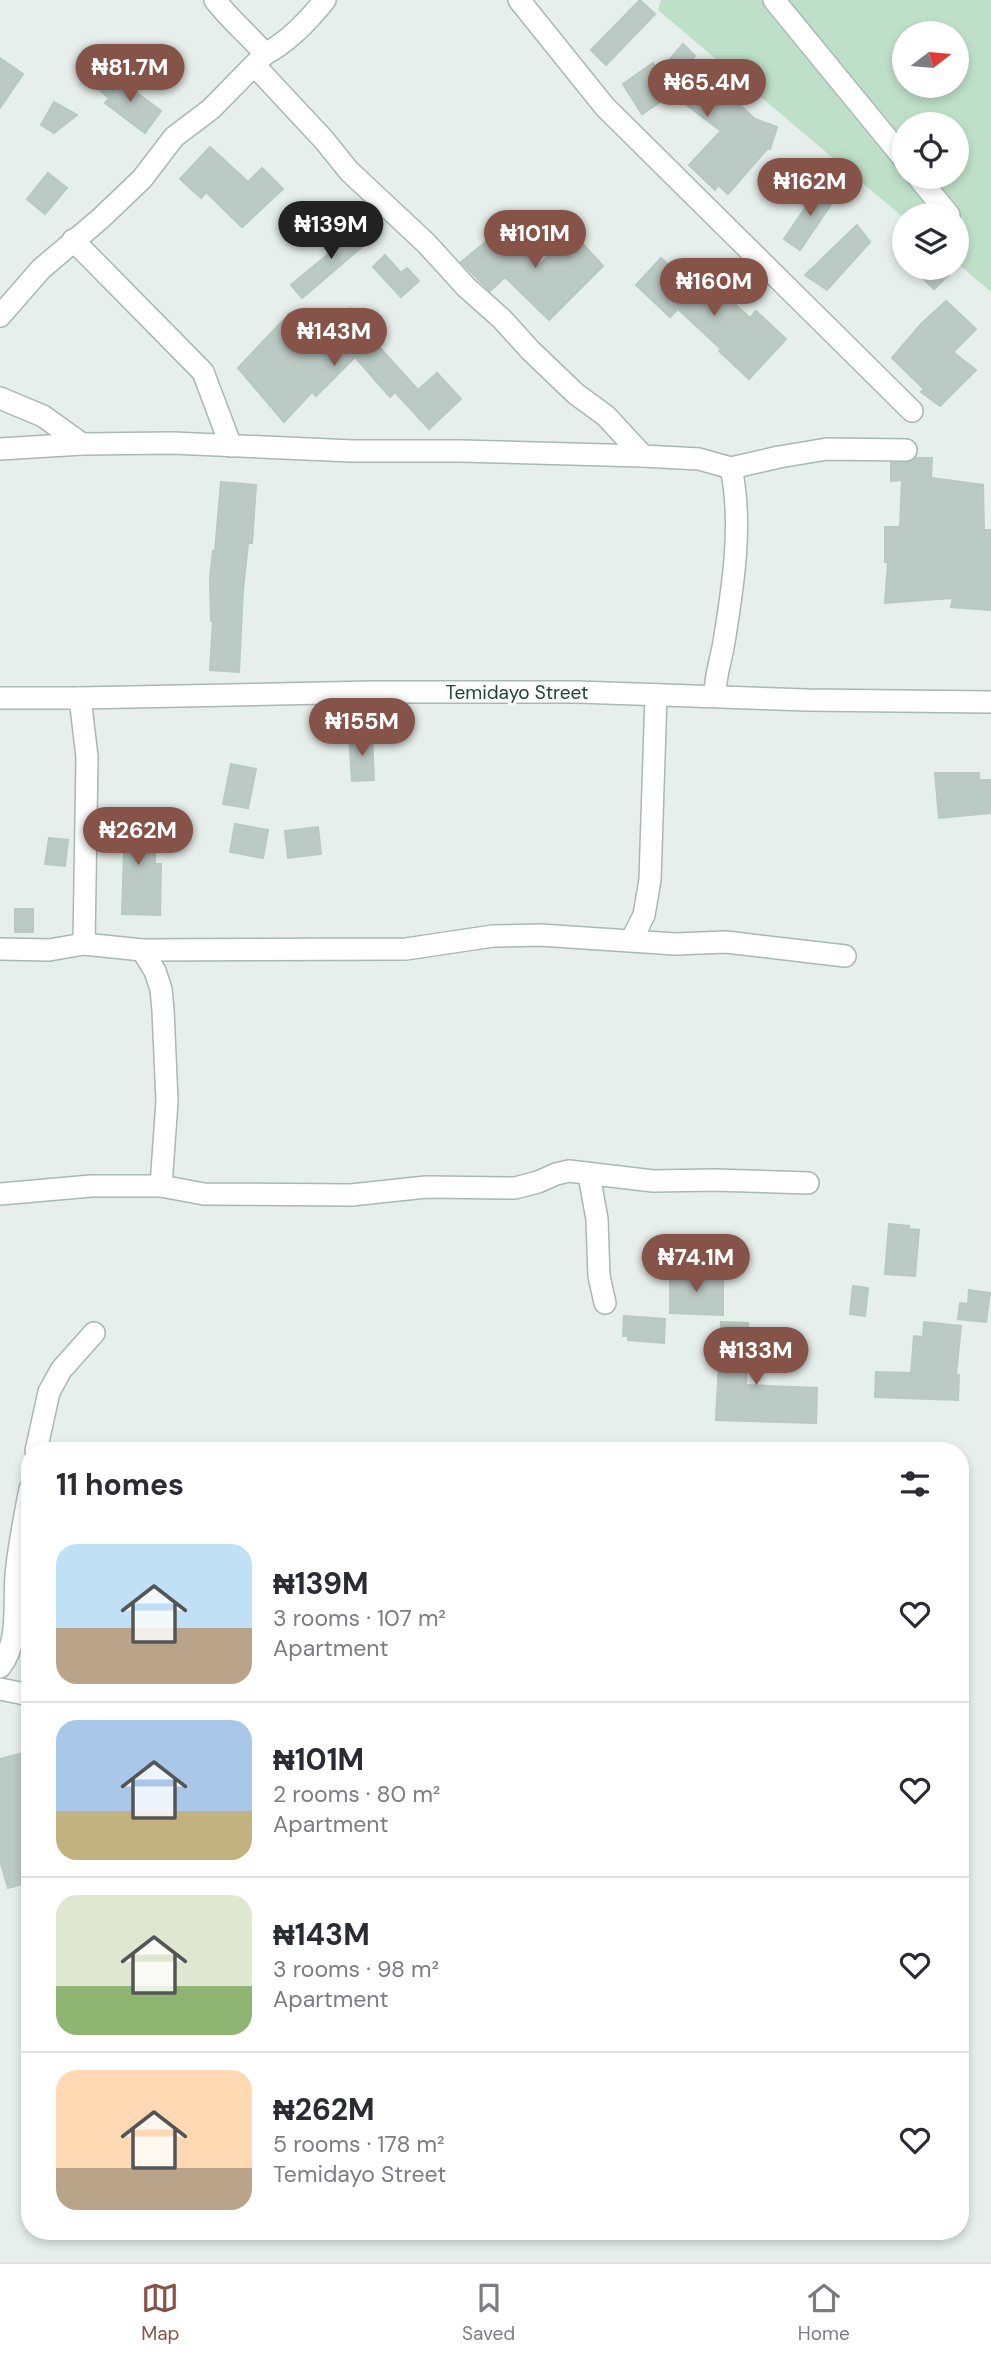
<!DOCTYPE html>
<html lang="en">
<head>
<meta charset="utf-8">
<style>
  body { margin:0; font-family:"DM Sans",sans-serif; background:#f7f7f7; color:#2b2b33; height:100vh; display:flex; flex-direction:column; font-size:26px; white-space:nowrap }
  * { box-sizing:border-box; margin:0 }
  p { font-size:23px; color:#7c7c81 }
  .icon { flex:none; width:38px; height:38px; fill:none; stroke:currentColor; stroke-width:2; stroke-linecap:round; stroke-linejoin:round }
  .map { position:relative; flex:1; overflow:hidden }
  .details { position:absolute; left:21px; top:1442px; width:948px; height:798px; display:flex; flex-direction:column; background:#fff; border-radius:28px; box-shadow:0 4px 10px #0003 }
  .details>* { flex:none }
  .needle { width:46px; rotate:74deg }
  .buttons { position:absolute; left:892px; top:21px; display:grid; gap:14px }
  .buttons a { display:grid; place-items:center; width:77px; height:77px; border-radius:50%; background:#fff; box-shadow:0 4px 10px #0003; font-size:35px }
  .price { position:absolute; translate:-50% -60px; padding:0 16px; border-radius:24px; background:#855347; color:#fff; font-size:23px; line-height:46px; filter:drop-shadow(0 2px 4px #0008) }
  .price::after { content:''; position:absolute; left:50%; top:42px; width:21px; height:16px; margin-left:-10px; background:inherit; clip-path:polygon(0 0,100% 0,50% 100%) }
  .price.selected { background:#222; color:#fff }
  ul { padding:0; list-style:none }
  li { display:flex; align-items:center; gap:21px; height:175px; padding:0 35px }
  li+li { border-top:2px solid #e1e1e2 }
  li span { display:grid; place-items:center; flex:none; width:196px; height:140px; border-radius:21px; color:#555 }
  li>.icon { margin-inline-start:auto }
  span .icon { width:84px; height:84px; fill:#fffc; stroke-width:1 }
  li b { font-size:30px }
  h2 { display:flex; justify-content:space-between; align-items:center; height:84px; padding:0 35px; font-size:30px }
  .dock { display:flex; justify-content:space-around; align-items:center; height:98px; border-top:2px solid #e1e1e2; background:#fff; font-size:19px; color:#7c7c81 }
  .dock a { display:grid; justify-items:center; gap:4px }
  .dock .selected { color:#855347 }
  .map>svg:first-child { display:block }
</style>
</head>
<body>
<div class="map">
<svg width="991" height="2262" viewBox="0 0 991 2262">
  <rect width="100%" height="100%" fill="#e6efeb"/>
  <path fill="#bfe0c8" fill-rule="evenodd" d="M661,0H991V292L957,263V215H905V219L658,10ZM905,33H957V86H905ZM905,124H957V177H905Z"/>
  <g fill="#bbcac4" stroke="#b8c9c2" stroke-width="2">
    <path d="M640,0L655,14L606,65L591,50Z"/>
    <path d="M683,44L695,56L686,65L739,104L755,119L777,127L770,149L768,148L728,194L718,185L715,190L689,165L721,131L672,94L642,114L623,84L653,63L659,72Z"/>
    <path d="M0,58L23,74L0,108Z"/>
    <path d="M112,74L161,111L145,133L105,103L109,98L100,90Z"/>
    <path d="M54,102L77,115L54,133L41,125Z"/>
    <path d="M210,147L248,182L262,168L283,189L242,227L206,192L201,198L180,179Z"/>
    <path d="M48,173L67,188L45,214L27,199Z"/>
    <path d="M820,186L836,197L800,250L784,239Z"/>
    <path d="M356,225L370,240L302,298L291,285L326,256Z"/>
    <path d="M857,225L870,242L827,290L805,275Z"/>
    <path d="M503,228L536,268L572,232L603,266L549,320L505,277L490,291L461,262Z"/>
    <path d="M385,255L401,273L407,268L419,281L401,297L373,267Z"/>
    <path d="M661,258L701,295L712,283L750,318L756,311L786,339L749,379L719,351L721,349L678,309L670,317L636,285Z"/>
    <path d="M912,268H956L934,289Z"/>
    <path d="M946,301L976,329L953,352L976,370L940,406L921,392L924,389L892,358L922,323Z"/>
    <path d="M350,308L366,327L364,330L418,390L437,373L461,399L429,429L395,392L390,397L355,357L316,396L312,392L284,422L238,368L289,314L309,332L314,326L321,332Z"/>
    <path d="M916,458H932L931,478L983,485L984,530H991V610L951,607L953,598L885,603L888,562H885V527H900L902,480L891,481V463H907Z"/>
    <path d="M221,482L256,485L252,543H248L243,591L239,672L210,670L213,621H211L210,578L213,551H215Z"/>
    <path d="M372,735L374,780L352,781L349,736Z"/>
    <path d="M231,764L256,769L248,808L223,804Z"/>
    <path d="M935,773H979V780H991V813L939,818Z"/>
    <path d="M110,822L156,824L155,864H161L160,915L122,914L124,852L110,851Z"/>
    <path d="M235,824L268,830L263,858L230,852Z"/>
    <path d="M318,827L321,854L288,858L285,831Z"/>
    <path d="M49,838L68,840L65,866L45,864Z"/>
    <rect x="15" y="909" width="18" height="23"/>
    <path d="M889,1224L909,1226V1229L919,1230L915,1276L885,1274Z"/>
    <path d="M670,1271L707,1272V1277H723V1315L670,1313Z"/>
    <path d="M853,1286L868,1288L865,1316L850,1314Z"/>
    <path d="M969,1290L990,1293L986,1322L958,1319L960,1303L968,1304Z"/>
    <path d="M624,1316L665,1319L664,1343L628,1340V1336H623Z"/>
    <path d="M721,1322L748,1323L746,1385L817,1388L816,1423L716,1420Z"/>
    <path d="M924,1322L961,1326L956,1375H959L958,1400L875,1397L876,1372L911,1373L914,1336L923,1337Z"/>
    <path d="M30,1751V1882L8,1888L0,1860V1759Z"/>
  </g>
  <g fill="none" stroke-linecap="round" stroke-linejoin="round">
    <defs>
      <g id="minor">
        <path d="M519,0L605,107L912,411"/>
        <path d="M774,0L905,160"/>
        <path d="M265,54C288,42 309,20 325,0"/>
        <path d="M255,66L324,140L349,171L427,244L466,287L502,319L530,350L576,394L606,416L643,456L699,459L731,468L779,457L827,449L906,450"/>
        <path d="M918,177L949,215"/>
        <path d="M73,240L203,372L231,446"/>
        <path d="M0,316L41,269L100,219L142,179L174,137L211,109L265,54C249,35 230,20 215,0"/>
        <path d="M0,398L43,416L82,444"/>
        <path d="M0,449L82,444L173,443L352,451H461L643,456"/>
        <path d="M715,695C715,675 721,661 724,642C733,587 743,522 731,468"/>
        <path d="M0,698H80L372,692H578L807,700L991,702"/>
        <path d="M80,698L87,757L84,944"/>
        <path d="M632,939L644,915L650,880L656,695"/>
        <path d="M0,949L49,950L84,944L142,950L406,949L493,936L540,935L675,944L726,942L845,956"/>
        <path d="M142,950L155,971L161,989L163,1010L167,1101L161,1186"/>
        <path d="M589,1175L597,1219L599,1276L605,1303"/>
        <path d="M0,1194L91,1186H161L204,1194L351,1195L426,1187L515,1188L538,1182L556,1174L569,1171L653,1181L714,1180L808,1183"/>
        <path d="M36,1451L49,1392L61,1370L94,1333"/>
        <path d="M0,1667C22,1639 12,1599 17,1566C20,1540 25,1515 30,1489"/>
        <path d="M0,1689L30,1695"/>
      </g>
    </defs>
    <use href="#minor" stroke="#a8b8b2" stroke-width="24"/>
    <use href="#minor" stroke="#fff" stroke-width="21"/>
  </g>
  <g text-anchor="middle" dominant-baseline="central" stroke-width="6" stroke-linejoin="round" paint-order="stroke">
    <g font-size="19" fill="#24423a" stroke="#f7fbf9">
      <text x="517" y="692">Temidayo Street</text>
    </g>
  </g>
</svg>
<div class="buttons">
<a><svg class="needle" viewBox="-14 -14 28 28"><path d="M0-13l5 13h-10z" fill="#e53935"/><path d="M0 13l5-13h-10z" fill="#7c7c81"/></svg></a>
<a><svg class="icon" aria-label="locate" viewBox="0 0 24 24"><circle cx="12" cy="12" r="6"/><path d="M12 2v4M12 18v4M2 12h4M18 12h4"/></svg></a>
<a><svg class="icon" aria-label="layers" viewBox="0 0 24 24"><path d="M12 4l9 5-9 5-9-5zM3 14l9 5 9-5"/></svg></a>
</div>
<b class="price" style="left:130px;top:104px">₦81.7M</b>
<b class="price" style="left:707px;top:119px">₦65.4M</b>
<b class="price" style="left:810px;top:218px">₦162M</b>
<b class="price selected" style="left:331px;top:261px">₦139M</b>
<b class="price" style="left:535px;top:270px">₦101M</b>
<b class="price" style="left:714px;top:318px">₦160M</b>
<b class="price" style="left:334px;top:368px">₦143M</b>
<b class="price" style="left:362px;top:758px">₦155M</b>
<b class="price" style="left:138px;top:867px">₦262M</b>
<b class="price" style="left:696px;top:1294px">₦74.1M</b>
<b class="price" style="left:756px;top:1387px">₦133M</b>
<section class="details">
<h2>11 homes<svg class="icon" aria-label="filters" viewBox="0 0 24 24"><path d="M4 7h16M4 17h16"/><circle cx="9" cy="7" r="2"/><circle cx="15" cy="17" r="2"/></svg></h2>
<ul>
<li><span style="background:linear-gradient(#bfe0f5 60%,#b9a48a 0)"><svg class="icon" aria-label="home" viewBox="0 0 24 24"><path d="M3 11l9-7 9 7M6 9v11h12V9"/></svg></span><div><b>₦139M</b><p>3 rooms · 107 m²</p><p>Apartment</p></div><svg class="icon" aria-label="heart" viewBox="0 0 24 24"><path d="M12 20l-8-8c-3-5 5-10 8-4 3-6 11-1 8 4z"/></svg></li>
<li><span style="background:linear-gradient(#a9c7e8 65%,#c2b280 0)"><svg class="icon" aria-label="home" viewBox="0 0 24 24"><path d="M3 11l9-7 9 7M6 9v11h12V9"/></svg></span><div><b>₦101M</b><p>2 rooms · 80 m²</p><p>Apartment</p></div><svg class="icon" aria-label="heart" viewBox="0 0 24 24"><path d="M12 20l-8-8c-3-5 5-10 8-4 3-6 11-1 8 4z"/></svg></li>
<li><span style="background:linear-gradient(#dfe7d0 65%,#8fb573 0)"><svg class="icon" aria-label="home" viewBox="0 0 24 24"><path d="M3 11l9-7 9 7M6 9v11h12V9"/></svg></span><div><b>₦143M</b><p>3 rooms · 98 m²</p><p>Apartment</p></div><svg class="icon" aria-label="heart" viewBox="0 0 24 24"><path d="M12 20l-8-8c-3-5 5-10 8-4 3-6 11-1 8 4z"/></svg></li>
<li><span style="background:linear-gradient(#ffd9b3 70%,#b9a48a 0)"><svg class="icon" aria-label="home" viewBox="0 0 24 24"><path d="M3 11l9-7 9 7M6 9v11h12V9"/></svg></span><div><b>₦262M</b><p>5 rooms · 178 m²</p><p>Temidayo Street</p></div><svg class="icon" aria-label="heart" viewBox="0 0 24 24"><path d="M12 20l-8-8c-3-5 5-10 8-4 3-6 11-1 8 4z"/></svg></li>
</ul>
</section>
</div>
<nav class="dock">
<a class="selected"><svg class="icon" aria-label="map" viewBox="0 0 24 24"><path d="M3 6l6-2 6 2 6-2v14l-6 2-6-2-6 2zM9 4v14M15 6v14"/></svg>Map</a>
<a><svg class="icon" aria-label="saved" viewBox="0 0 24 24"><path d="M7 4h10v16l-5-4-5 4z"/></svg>Saved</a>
<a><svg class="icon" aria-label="home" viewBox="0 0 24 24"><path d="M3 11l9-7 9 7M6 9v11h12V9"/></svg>Home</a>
</nav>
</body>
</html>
